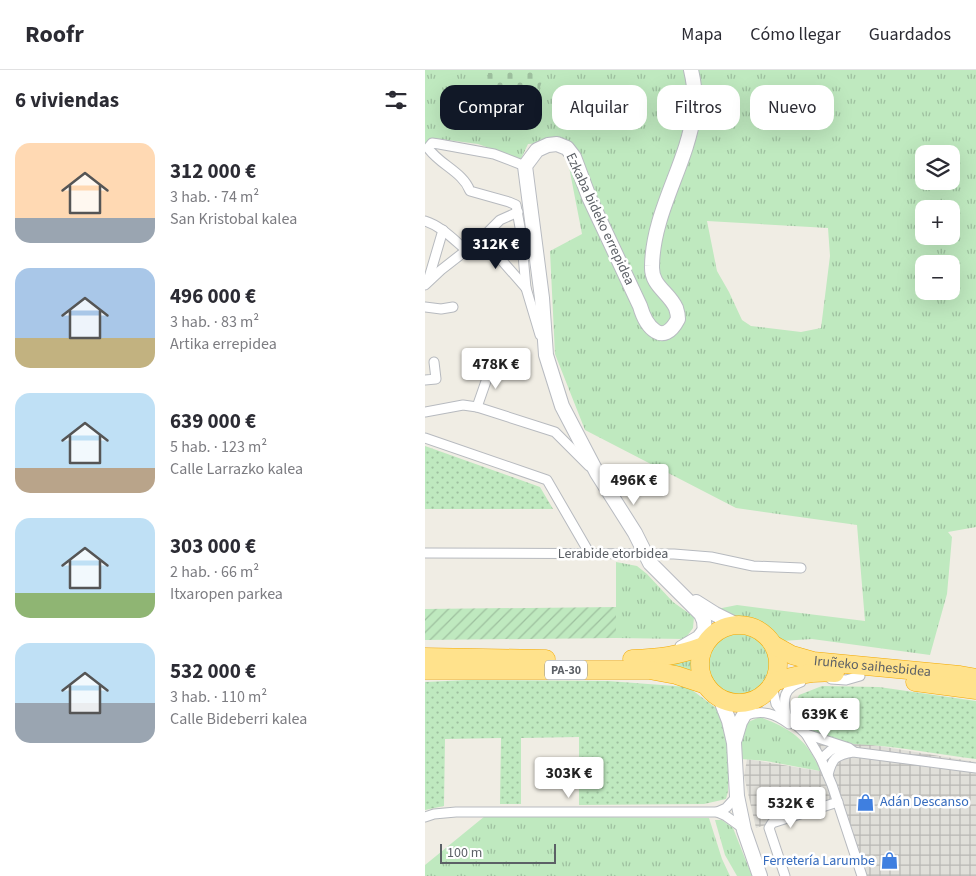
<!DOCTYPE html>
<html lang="es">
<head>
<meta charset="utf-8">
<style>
  body { margin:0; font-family:"Source Sans 3",sans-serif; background:#f7f7f7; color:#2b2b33; height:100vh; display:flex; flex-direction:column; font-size:19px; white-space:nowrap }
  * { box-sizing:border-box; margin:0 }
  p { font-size:16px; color:#7c7c81 }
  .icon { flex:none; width:28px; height:28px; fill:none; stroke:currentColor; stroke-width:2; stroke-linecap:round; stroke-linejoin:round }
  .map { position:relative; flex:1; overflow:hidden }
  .sheet { display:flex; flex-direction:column; background:#fff; width:425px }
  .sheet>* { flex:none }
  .hud { position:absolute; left:15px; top:15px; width:460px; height:45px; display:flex; gap:10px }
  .controls { position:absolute; left:490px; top:75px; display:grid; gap:10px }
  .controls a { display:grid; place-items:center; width:45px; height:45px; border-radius:10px; background:#fff; box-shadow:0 5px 20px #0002; font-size:25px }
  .scale { position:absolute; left:15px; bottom:12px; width:116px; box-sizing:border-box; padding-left:5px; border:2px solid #5c6066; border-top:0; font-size:14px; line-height:18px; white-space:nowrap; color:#5c6066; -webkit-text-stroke:4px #fff; paint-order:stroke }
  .price { position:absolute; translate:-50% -42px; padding:0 11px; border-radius:5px; background:#fff; color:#222; font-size:16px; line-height:32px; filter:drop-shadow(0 1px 2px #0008) }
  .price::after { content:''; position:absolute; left:50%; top:30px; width:15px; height:11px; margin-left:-8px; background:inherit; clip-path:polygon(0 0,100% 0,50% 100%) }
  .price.active { background:#111827; color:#fff }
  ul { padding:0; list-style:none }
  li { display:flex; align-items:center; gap:15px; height:125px; padding:0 15px }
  li span { display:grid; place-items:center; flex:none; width:140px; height:100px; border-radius:15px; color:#555 }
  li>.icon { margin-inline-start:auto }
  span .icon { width:60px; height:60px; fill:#fffc; stroke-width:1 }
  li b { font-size:21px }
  h2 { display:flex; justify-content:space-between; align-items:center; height:60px; padding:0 15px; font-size:21px }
  .tag { padding:0 18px; border-radius:15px; background:#fff; box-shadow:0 5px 20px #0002; font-size:18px; line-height:45px }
  .tag.active { background:#111827; color:#fff }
  header { display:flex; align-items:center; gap:30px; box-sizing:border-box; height:70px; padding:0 25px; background:#fff; border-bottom:1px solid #e1e1e2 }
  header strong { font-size:24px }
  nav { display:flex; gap:28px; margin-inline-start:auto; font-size:18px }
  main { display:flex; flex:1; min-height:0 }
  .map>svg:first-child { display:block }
</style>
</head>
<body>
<header>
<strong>Roofr</strong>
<nav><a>Mapa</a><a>Cómo llegar</a><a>Guardados</a></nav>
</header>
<main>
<section class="sheet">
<h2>6 viviendas<svg class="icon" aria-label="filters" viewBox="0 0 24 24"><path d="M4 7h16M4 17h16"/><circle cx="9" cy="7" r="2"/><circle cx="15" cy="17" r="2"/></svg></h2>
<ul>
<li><span style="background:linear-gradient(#ffd9b3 75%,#9aa5b1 0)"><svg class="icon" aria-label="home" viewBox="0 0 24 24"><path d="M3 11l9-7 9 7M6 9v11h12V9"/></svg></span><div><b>312 000 €</b><p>3 hab. · 74 m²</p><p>San Kristobal kalea</p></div></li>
<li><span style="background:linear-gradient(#a9c7e8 70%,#c2b280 0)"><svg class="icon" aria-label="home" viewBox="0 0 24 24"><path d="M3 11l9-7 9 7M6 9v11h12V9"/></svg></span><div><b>496 000 €</b><p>3 hab. · 83 m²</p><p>Artika errepidea</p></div></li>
<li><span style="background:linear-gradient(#bfe0f5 75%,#b9a48a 0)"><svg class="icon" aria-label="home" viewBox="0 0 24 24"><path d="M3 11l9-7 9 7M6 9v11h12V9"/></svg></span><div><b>639 000 €</b><p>5 hab. · 123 m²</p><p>Calle Larrazko kalea</p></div></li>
<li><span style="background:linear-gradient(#bfe0f5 75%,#8fb573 0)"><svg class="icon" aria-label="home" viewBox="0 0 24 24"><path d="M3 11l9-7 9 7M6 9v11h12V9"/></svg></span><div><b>303 000 €</b><p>2 hab. · 66 m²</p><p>Itxaropen parkea</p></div></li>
<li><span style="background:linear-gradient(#bfe0f5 60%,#9aa5b1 0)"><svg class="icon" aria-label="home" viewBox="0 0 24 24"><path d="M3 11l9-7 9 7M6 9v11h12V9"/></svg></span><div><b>532 000 €</b><p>3 hab. · 110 m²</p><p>Calle Bideberri kalea</p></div></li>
</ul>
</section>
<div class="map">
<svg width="551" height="806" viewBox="0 0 551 806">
  <defs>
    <pattern id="industrial-grid" width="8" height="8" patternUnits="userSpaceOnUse" patternTransform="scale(1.25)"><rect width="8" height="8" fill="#e0dfd9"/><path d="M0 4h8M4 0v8" fill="none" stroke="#b9b8b4"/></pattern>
    <pattern id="grass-tufts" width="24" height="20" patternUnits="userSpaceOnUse" patternTransform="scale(1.25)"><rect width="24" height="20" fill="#bfe9bf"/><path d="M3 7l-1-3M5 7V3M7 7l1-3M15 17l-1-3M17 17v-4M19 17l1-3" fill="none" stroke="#9ec09f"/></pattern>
    <pattern id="cemetery-stones" width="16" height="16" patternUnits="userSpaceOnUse" patternTransform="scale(1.25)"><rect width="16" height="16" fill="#bfe9bf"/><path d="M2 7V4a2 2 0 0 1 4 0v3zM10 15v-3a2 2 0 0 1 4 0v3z" fill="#9ec09f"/></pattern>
    <pattern id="park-dots" width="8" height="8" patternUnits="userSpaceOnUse" patternTransform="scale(1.25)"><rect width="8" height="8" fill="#bfe9bf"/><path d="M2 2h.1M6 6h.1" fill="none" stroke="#9ec09f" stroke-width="1.8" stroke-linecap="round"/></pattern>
    <pattern id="garden-furrows" width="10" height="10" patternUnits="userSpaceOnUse" patternTransform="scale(1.25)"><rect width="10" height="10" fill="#bfe9bf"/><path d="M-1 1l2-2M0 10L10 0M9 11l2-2" fill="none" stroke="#9ec09f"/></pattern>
  </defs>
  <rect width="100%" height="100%" fill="#f0ede4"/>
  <path fill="url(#industrial-grid)" d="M381,664L551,692V806H437L413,733L331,758L319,706L322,689L394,701Z"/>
  <g fill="url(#grass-tufts)" fill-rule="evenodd">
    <path d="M0,0H551V457L523,462L527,467L522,524L505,585L387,569L357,571L336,552L306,546L292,539L312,535L440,551L432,455L311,438L160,360L130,284L125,181L157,164L139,71L103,74L96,89L53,74L8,68L0,77ZM499,84H526V111H499ZM499,139H526V166H499ZM282,151L403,158L405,186L396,258L376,262L326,256L317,250L304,222L292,201ZM499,194H526V221H499Z"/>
    <path d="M191,492L212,496L222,504L248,532L269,547L268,558L260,569L191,568Z"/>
    <circle cx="314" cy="595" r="31"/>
    <path d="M268,586L267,597L270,606L243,597L242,593Z"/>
    <path d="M335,647C364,658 384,670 395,701L341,691L316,689L317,670L323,652Z"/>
    <path d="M60,746L284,748L297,789L305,806H0V795Z"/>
    <path d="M290,750H297L308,758L327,806H312L300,785Z"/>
  </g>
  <path fill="url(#cemetery-stones)" d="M115,1L117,11L114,20L71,24L70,10L62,9L63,3Z"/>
  <g fill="url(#park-dots)">
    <path d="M0,376L115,417L128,439H0Z"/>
    <path d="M43,610L183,611L263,617L291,638L303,661V721L301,729L279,734L154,735V667L96,668V734H75L76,668L20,669L19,736L0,740V612Z"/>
    <path d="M397,616L454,617L551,631V689C519,685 487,679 456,676C435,674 414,675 395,665C380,657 375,649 370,634L374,625Z"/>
  </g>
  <path fill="url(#garden-furrows)" d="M191,537V568L0,570V539Z"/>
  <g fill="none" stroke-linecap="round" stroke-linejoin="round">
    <defs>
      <g id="street">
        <path d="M100,96L69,84L14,74L7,73L3,78C15,95 38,102 45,121L84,132L91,135L96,163L101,218L115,265"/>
        <path d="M0,151C16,156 28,169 41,180"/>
        <path d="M57,168L101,218"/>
        <path d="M3,211L18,160"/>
        <path d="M0,215L16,200L57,168L75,150L93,142"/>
        <path d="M0,237L16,239L28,237"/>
        <path d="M0,310L11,309L9,292"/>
        <path d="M52,337L67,294"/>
        <path d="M0,342L38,335L52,337L130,362L164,396"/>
        <path d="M0,368L122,410L162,479L163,483"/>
        <path d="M0,483L249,484L286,487L328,496L376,498"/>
        <path d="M255,576L272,566L280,556"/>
        <path d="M406,609L421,610L435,606"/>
        <path d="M347,616L351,634L357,642L381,664L396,689L407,715L437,806"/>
        <path d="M361,645C358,629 358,618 376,612"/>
        <path d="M319,646C336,639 350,643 364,654"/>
        <path d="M381,664L424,678L428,681"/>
        <path d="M396,689L406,680L417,677"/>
        <path d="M403,705C407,688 411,685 428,682L551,698"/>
        <path d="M292,742L301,746L319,759"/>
        <path d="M0,747L9,744L31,742H292L301,738L312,726"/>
        <path d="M360,806L344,758L347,753L413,732"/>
      </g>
      <g id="secondary">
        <path d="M266,0C269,13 271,29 269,42C262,95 228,141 227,196C226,216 244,222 251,238C252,241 253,246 253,249C238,278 221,257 215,236L164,127L149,87L142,78L132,74L123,75L112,80L100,96L117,228L121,285L137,336L172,403L210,463L225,493L276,544L279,551L281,572"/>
        <path d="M271,532L290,544L314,556"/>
        <path d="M295,628L304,651L309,673L312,726L319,760L335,806"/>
        <path d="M310,669L315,652L327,631"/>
      </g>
      <g id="highway">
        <circle cx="314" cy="594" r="39"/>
        <path id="s1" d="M349,575L367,585L388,591L535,605L551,608"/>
        <path d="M0,587L121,589"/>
        <path d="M207,589C235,588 252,586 279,576"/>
        <path d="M0,600H224L251,605L281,615"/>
        <path d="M349,612C369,605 389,601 410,603"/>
        <path d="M490,612L551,620"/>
      </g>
    </defs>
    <use href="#street" stroke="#b7babf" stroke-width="11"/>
    <use href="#secondary" stroke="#b8bbc1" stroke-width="16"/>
    <use href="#highway" stroke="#f4a900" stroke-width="19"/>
    <use href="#street" stroke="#fff" stroke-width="9"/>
    <use href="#secondary" stroke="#fff" stroke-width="14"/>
    <use href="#highway" stroke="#ffe28c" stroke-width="18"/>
  </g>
  <defs>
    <symbol id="shop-bare" viewBox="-9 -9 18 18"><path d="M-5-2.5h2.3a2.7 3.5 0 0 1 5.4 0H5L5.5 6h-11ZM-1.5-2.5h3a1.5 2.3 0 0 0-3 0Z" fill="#3f7fe0" stroke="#fff" stroke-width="2.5" paint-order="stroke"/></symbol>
  </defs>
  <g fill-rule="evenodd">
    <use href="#shop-bare" x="428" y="720" width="25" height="25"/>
    <use href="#shop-bare" x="452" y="778" width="25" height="25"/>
  </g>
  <g text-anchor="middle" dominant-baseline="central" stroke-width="5" stroke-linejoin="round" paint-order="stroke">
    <rect fill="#fff" stroke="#8d9094" stroke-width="1" x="120" y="590.5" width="42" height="19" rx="4"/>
    <g font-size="12" font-weight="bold" fill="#5c6066">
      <text x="141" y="600">PA-30</text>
    </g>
    <g font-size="14" fill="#5c6066" stroke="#fff">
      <text transform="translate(175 149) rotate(65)">Ezkaba bideko errepidea</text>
      <text x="188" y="484">Lerabide etorbidea</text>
      <text stroke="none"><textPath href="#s1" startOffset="102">Iruñeko saihesbidea</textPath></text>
    </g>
    <g font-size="14" fill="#366cbe" stroke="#fff" text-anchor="start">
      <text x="455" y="732">Adán Descanso</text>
      <text x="450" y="791" text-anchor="end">Ferretería Larumbe</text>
    </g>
  </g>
</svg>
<div class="controls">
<a><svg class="icon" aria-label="layers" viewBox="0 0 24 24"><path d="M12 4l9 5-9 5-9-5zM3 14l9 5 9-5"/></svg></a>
<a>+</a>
<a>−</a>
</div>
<div class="scale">100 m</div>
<b class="price active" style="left:71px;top:200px">312K €</b>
<b class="price" style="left:71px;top:320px">478K €</b>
<b class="price" style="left:209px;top:436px">496K €</b>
<b class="price" style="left:400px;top:670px">639K €</b>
<b class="price" style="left:144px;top:729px">303K €</b>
<b class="price" style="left:366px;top:759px">532K €</b>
<div class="hud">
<a class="tag active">Comprar</a>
<a class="tag">Alquilar</a>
<a class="tag">Filtros</a>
<a class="tag">Nuevo</a>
</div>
</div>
</main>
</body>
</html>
